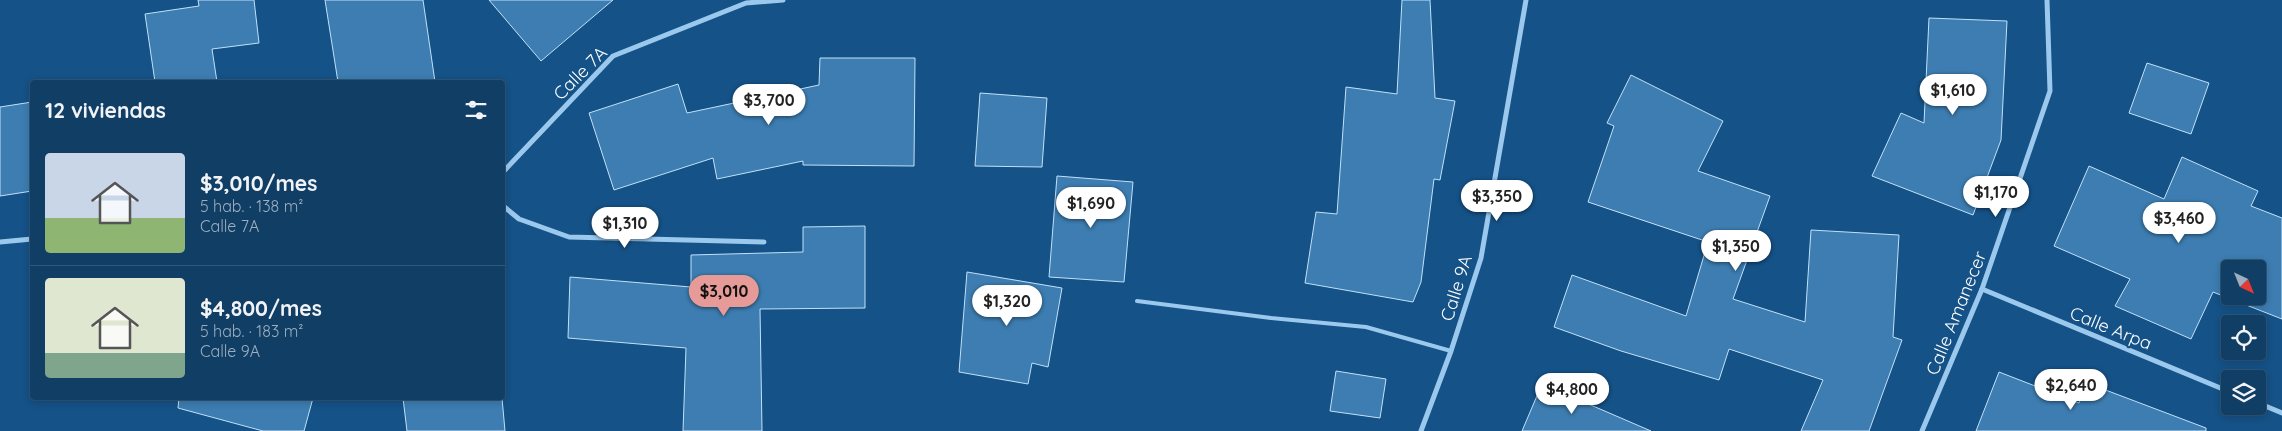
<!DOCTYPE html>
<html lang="es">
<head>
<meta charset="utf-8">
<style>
  body { margin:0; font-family:Quicksand,sans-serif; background:#1e496e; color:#f1f3f6; height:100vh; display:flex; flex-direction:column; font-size:19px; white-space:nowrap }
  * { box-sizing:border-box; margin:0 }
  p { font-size:16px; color:#9caebf }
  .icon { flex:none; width:28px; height:28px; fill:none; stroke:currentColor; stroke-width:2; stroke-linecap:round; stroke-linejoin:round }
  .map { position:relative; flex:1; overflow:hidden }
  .sheet { position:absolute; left:30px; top:80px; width:475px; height:320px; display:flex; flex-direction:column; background:#103e65; border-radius:5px; box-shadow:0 2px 8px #0003,0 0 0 1px #305779 }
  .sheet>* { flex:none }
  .needle { width:32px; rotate:137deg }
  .controls { position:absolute; left:2221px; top:260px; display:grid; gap:10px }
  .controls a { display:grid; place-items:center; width:45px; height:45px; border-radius:5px; background:#103e65; box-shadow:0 2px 8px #0003,0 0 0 1px #305779; font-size:25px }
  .price { position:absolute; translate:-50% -42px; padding:0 11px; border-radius:18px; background:#fff; color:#222; font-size:16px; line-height:32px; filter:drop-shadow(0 1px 2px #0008) }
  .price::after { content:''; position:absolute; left:50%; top:30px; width:15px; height:11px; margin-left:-8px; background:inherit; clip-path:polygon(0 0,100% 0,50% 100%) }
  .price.selected { background:#e69b98; color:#111 }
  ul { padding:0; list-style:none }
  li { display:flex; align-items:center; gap:15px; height:125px; padding:0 15px }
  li+li { border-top:1px solid #305779 }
  li span { display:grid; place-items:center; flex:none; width:140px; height:100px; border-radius:5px; color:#555 }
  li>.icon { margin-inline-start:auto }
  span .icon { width:60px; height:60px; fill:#fffc; stroke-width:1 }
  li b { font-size:21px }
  h2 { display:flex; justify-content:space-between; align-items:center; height:60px; padding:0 15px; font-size:21px }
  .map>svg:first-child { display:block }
</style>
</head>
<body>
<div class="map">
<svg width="2282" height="431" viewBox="0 0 2282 431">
  <rect width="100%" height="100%" fill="#155287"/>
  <g fill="#3d7db1" stroke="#c1e1fb" fill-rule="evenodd">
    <path d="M198,0H254L259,43L212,49L217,82H155L145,14L199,6Z"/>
    <path d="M325,0H423L435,82H338Z"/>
    <path d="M489,0H613L541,61Z"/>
    <path d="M1402,0H1430L1435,98L1455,101L1440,180L1434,179L1421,282L1413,302L1305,283L1316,212L1337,214L1346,87L1397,94Z"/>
    <path d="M1929,18L2007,21L2001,140L1973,215L1872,176L1901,113L1924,123Z"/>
    <path d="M820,58H915L914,166L803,165V161L717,179L713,158L614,190L589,113L678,84L687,113L819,85Z"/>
    <path d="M2147,63L2209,83L2191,134L2129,113Z"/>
    <path d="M1631,75L1723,121L1698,171L1770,196L1733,299L1805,322L1811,230L1899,235L1893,337L1902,340L1869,431H1801L1823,380L1729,349L1719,380L1621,351L1554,327L1572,275L1686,316L1708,242L1588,202L1614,126L1607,123Z"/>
    <path d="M980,93L1047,98L1042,167L975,166Z"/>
    <path d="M32,102V191L0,196V107Z"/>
    <path d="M2182,157L2258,191L2251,206L2282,218V319L2213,292L2191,339L2115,306L2130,279L2054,246L2089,166L2164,199ZM2230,269H2258V296H2230Z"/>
    <path d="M1057,176L1133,182L1124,282L1049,277Z"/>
    <path d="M865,226V308L760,309L762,431H683L686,348L568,338L570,277L691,287V255L803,252V227Z"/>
    <path d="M967,272L1062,288L1048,367L1032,363L1028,384L959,372Z"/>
    <path d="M1336,371L1386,379L1380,418L1330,411Z"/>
    <path d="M1999,372L2079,403L2087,383L2206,428V431H1976Z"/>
    <path d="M1542,384L1651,431H1522Z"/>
    <path d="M179,398H313L304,431H263L178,408Z"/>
    <path d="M403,398H502L505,431H407Z"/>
  </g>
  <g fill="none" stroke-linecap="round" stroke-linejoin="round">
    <path stroke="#9bc9ee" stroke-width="4" d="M1137,301L1271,318L1366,327L1451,351"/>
    <g stroke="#9bc9ee" stroke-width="5">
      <path d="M502,173L613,56L746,3L783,0"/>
      <path d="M502,205L519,219L569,237L764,242"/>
      <path d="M0,242L32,239"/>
      <path d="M1982,289L2230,392"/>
      <path d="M2258,403L2282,413"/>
      <path d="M1421,431L1451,351L1481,258L1526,0"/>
      <path d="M1922,431L1982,289L2050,91L2047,0"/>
    </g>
  </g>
  <g text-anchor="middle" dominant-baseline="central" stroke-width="4.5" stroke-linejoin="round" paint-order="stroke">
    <g font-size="18" fill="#fff" stroke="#155287">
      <text transform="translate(580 73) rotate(-45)">Calle 7A</text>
      <text transform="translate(1456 288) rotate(-73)">Calle 9A</text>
      <text transform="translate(1956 313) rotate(-68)">Calle Amanecer</text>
      <text transform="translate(2111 328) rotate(22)">Calle Arpa</text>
    </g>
  </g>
</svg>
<div class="controls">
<a><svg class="needle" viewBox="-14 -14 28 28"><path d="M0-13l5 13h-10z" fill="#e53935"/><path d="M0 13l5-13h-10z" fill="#9caebf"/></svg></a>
<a><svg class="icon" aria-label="locate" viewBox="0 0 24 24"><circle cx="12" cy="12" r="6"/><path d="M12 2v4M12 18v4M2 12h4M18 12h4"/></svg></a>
<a><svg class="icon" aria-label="layers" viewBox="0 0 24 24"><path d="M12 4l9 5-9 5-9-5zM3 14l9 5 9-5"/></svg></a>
</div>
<b class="price" style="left:1953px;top:116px">$1,610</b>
<b class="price" style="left:769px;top:126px">$3,700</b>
<b class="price" style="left:1996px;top:218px">$1,170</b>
<b class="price" style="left:1497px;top:222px">$3,350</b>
<b class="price" style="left:1091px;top:229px">$1,690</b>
<b class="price" style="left:2179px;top:244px">$3,460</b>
<b class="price" style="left:625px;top:249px">$1,310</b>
<b class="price" style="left:1736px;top:272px">$1,350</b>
<b class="price selected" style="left:724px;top:317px">$3,010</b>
<b class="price" style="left:1007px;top:327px">$1,320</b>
<b class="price" style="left:2071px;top:411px">$2,640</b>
<b class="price" style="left:1572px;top:415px">$4,800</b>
<section class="sheet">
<h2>12 viviendas<svg class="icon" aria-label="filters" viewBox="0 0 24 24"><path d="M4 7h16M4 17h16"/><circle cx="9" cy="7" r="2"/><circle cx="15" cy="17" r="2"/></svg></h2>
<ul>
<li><span style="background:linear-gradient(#c9d6e8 65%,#8fb573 0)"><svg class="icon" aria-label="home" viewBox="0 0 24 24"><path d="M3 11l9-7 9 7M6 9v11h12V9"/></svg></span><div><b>$3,010/mes</b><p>5 hab. · 138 m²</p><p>Calle 7A</p></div></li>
<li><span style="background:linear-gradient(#dfe7d0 75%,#7fa58c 0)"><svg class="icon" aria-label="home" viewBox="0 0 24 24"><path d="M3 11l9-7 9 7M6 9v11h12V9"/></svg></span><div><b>$4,800/mes</b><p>5 hab. · 183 m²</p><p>Calle 9A</p></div></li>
</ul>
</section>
</div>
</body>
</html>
